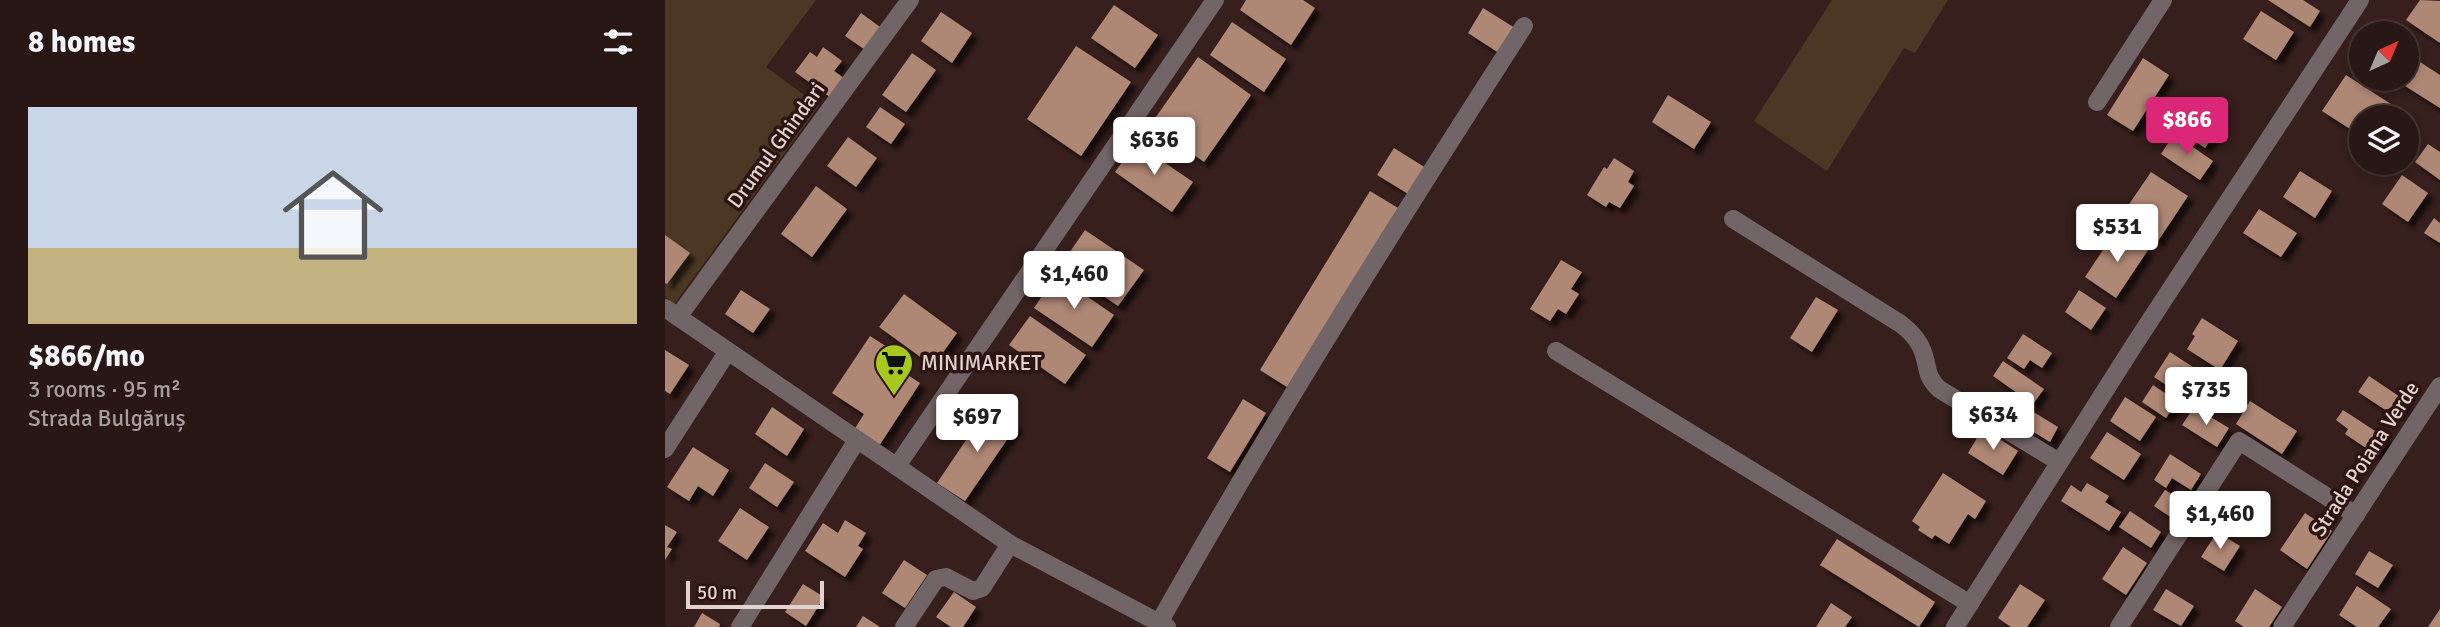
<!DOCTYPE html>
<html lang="en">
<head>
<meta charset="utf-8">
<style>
  body { margin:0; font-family:Signika,sans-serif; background:#30201e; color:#f1f3f6; height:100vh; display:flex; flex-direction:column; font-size:26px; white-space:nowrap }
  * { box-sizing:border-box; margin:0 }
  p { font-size:23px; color:#a59fa0 }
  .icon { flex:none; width:38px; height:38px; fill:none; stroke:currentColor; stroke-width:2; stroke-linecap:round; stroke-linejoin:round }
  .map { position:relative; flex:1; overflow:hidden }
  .side { display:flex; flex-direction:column; background:#281715; width:665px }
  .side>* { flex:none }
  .needle { width:46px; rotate:44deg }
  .controls { position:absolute; left:1684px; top:21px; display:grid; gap:14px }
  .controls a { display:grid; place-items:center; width:70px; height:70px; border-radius:50%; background:#281715; box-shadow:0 4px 10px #0003,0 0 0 2px #443634; font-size:35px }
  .scale { position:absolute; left:21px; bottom:18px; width:138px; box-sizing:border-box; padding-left:7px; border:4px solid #e3d3d0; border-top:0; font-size:19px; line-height:24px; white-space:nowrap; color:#e3d3d0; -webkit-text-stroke:5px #2c1513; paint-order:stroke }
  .price { position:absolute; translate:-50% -60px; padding:0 16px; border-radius:7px; background:#fff; color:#222; font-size:23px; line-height:46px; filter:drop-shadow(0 2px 4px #0008) }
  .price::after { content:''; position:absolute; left:50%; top:42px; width:21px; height:16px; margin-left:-10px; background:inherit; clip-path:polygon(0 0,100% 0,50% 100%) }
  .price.on { background:#db2777; color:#fff }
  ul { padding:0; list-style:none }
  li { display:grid; align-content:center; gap:14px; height:371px; padding:0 28px }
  li span { display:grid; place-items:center; height:217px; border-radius:0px; color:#555 }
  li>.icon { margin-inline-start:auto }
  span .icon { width:126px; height:126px; fill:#fffc; stroke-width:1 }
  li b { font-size:30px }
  h2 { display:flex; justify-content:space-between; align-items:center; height:84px; padding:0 28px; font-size:30px }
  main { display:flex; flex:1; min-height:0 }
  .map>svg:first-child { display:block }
</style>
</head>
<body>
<main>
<section class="side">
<h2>8 homes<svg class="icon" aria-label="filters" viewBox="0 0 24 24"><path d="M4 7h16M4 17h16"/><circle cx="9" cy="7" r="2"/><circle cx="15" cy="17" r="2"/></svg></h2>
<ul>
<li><span style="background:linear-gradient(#c9d6e8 65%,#c2b280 0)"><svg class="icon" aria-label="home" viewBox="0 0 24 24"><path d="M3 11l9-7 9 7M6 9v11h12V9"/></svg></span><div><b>$866/mo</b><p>3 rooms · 95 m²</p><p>Strada Bulgăruș</p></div></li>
</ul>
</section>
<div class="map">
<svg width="1775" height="627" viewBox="0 0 1775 627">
  <defs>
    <filter id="shadow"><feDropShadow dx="6" dy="6" stdDeviation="2" flood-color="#0009"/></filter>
  </defs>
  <rect width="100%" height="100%" fill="#361f1c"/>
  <g fill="#4c3724">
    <path d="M0,0H151L101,67L154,106L10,303L0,297Z"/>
    <path d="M1167,0H1283L1250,53L1239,48L1162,171L1089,121Z"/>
  </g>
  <g fill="#af8774" filter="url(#shadow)">
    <path d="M581,0H638L650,8L626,45L575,10Z"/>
    <path d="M1603,0H1638L1655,11L1645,27Z"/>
    <path d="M1755,0L1775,1V43L1741,20Z"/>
    <path d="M449,5L493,35L470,68L426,38Z"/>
    <path d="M818,8L850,28L834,53L803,33Z"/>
    <path d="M1596,11L1629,32L1611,60L1578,39Z"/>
    <path d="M276,12L307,33L287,63L256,41Z"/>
    <path d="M196,13L215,27L199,49L180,36Z"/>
    <path d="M567,22L621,59L599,92L545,55Z"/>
    <path d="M411,46L466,82L416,156L362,119Z"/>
    <path d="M158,47L177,61L169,71L183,81L169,100L130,72L145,52L152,57Z"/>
    <path d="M247,53L271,70L241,112L217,95Z"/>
    <path d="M1741,53L1775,75V108L1729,79H1741Z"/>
    <path d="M533,57L586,95L539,162L486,124Z"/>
    <path d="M1478,58L1504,75L1468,131L1442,115Z"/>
    <path d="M1681,75L1746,117H1696V136L1657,111Z"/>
    <path d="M1003,95L1046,122L1029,149L987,122Z"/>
    <path d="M215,107L240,124L226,144L201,127Z"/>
    <path d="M1525,111L1552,130L1540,148L1513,129Z"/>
    <path d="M1509,134L1548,161L1535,180L1496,154Z"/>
    <path d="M183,137L212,158L191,187L162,166Z"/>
    <path d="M471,143L528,182L507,212L450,172Z"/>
    <path d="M1763,144L1775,152V180L1750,162Z"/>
    <path d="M729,148L761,168L745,195L712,175Z"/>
    <path d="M949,158L969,171L963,182L969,186L955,208L944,202L941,207L922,195L939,167L942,169Z"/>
    <path d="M1635,171L1667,191L1650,218L1618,197Z"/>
    <path d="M1486,172L1523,196L1493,241L1456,216Z"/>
    <path d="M1737,175L1763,193L1743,222L1717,204Z"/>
    <path d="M151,186L182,209L147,257L116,234Z"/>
    <path d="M705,191L733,208L622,387L595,370Z"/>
    <path d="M1594,209L1632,233L1616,257L1578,233Z"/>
    <path d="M1769,218L1775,223V243L1759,233Z"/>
    <path d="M1452,229L1483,250L1451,298L1420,277Z"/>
    <path d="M420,230L479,270L453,306L395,266Z"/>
    <path d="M0,235L25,253L2,284L0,283Z"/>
    <path d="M896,260L917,272L906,289L914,294L901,314L893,309L885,321L865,309Z"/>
    <path d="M391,275L449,315L427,347L369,308Z"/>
    <path d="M76,290L105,309L88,333L60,314Z"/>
    <path d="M1414,290L1441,308L1426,330L1400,312Z"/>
    <path d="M239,294L292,333L268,366L214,327Z"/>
    <path d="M1151,297L1173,310L1147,352L1125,338Z"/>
    <path d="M365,316L421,355L400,384L344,345Z"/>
    <path d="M1537,318L1573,341L1555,370L1522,349L1530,336L1527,334Z"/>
    <path d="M1358,334L1387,353L1377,368L1365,360L1359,369L1342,358Z"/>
    <path d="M205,336L236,356L229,366L255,383L214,446L189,430L199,414L167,393Z"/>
    <path d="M0,350L24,365L5,394L0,391Z"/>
    <path d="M1505,352L1540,375L1524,400L1489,377Z"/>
    <path d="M1338,361L1379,389L1368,404L1328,376Z"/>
    <path d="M1704,376L1741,401L1733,413L1724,408L1722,411L1693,392Z"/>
    <path d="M1488,385L1512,401L1501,418L1477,402Z"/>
    <path d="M1460,397L1491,417L1475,441L1445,421Z"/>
    <path d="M578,399L601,413L565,472L542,458Z"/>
    <path d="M1585,401L1632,431L1617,454L1571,424Z"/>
    <path d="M1357,405L1393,427L1385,442L1348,419Z"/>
    <path d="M324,406L352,425L300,501L272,483Z"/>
    <path d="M107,407L139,429L122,456L90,434Z"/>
    <path d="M1529,407L1564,428L1552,447L1517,425Z"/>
    <path d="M1678,410L1724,440L1713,456L1680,434L1683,429L1671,420Z"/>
    <path d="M1318,428L1353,451L1338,475L1303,453Z"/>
    <path d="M1442,432L1476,454L1459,480L1425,458Z"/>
    <path d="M28,447L64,470L48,496L33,486L24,501L2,487Z"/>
    <path d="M1505,454L1536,474L1526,490L1507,478L1501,488L1489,480Z"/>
    <path d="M100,463L129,482L112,507L84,488Z"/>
    <path d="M1278,473L1321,501L1310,519L1303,514L1284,544L1270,535L1267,539L1253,530L1255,527L1247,521Z"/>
    <path d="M1422,483L1444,496L1440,502L1456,512L1444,531L1396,501L1406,485L1416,492Z"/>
    <path d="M1500,490L1521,503L1510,520L1489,506Z"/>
    <path d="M75,508L104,527L82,560L53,541Z"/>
    <path d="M1465,511L1496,532L1486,548L1454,527Z"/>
    <path d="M1640,513L1667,531L1642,569L1615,550Z"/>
    <path d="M180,520L201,533L193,546L198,549L180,577L140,551L158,523L173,533Z"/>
    <path d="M0,525L12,532L2,547L7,549L0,560Z"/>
    <path d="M1552,532L1575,546L1559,571L1536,557Z"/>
    <path d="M1172,539L1270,602L1254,627L1155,565Z"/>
    <path d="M1458,547L1482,563L1461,595L1437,579Z"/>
    <path d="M1704,551L1728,565L1713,588L1690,574Z"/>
    <path d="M239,560L262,575L240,608L217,593Z"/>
    <path d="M138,584L159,597L141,626L120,612Z"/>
    <path d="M1355,584L1380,600L1362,627H1346L1333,618Z"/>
    <path d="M1692,586L1726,609L1713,627H1692L1674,615Z"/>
    <path d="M1501,589L1529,606L1516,626L1488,610Z"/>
    <path d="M1590,589L1617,607L1604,627H1579L1570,621Z"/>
    <path d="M289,592L311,607L298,627H286L271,617Z"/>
    <path d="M1166,603L1187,617L1180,627H1151Z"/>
    <path d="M1775,609V627H1763Z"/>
    <path d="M37,613L55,624L54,627H29Z"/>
    <path d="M198,616L215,627H191Z"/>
  </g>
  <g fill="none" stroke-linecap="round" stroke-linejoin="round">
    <g stroke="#726567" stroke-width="18">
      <path d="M1432,102L1498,0"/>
      <path d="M1068,219L1236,324C1245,331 1254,340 1258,352C1264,369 1260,375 1274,389L1394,462"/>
      <path d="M0,308L345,544L502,627"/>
      <path d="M13,317L245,0"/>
      <path d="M891,351L1305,604"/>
      <path d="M0,449L63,351"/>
      <path d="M232,466L550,0"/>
      <path d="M494,623C608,420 733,222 859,26"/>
      <path d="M75,627L192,440"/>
      <path d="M239,627L271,579L281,577L308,591L317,588L345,544"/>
      <path d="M1290,627L1469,345L1695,0"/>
      <path d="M1454,627L1574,441L1691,515"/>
      <path d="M1617,627L1775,386"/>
    </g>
  </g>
  <defs>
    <symbol id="supermarket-pin" viewBox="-11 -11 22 30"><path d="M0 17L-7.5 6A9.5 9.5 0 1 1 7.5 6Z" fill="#a7c81f" stroke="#2c1513"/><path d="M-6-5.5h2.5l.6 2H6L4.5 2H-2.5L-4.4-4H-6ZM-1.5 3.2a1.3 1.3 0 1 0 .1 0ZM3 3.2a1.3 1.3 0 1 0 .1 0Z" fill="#111"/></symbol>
  </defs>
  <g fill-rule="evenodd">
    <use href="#supermarket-pin" x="207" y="341" width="44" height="60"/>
  </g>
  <g text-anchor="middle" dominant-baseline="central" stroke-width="7" stroke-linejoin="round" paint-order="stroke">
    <g font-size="21" fill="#e3d3d0" stroke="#2c1513">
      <text transform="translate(111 145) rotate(-54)">Drumul Ghindari</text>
      <text transform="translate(1700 459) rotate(-57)">Strada Poiana Verde</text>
    </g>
    <g font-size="21" fill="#e3d3d0" stroke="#2c1513" text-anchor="start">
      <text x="256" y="363">MINIMARKET</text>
    </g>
  </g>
</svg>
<div class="controls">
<a><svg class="needle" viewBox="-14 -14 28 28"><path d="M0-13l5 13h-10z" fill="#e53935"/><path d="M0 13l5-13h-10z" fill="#a59fa0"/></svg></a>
<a><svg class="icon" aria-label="layers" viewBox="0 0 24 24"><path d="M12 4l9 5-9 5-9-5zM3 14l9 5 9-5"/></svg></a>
</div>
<div class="scale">50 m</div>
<b class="price on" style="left:1522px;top:157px">$866</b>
<b class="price" style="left:489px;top:177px">$636</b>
<b class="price" style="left:1452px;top:264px">$531</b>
<b class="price" style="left:409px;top:311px">$1,460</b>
<b class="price" style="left:1541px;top:427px">$735</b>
<b class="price" style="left:1328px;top:452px">$634</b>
<b class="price" style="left:312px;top:454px">$697</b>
<b class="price" style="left:1555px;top:551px">$1,460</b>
</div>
</main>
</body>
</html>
